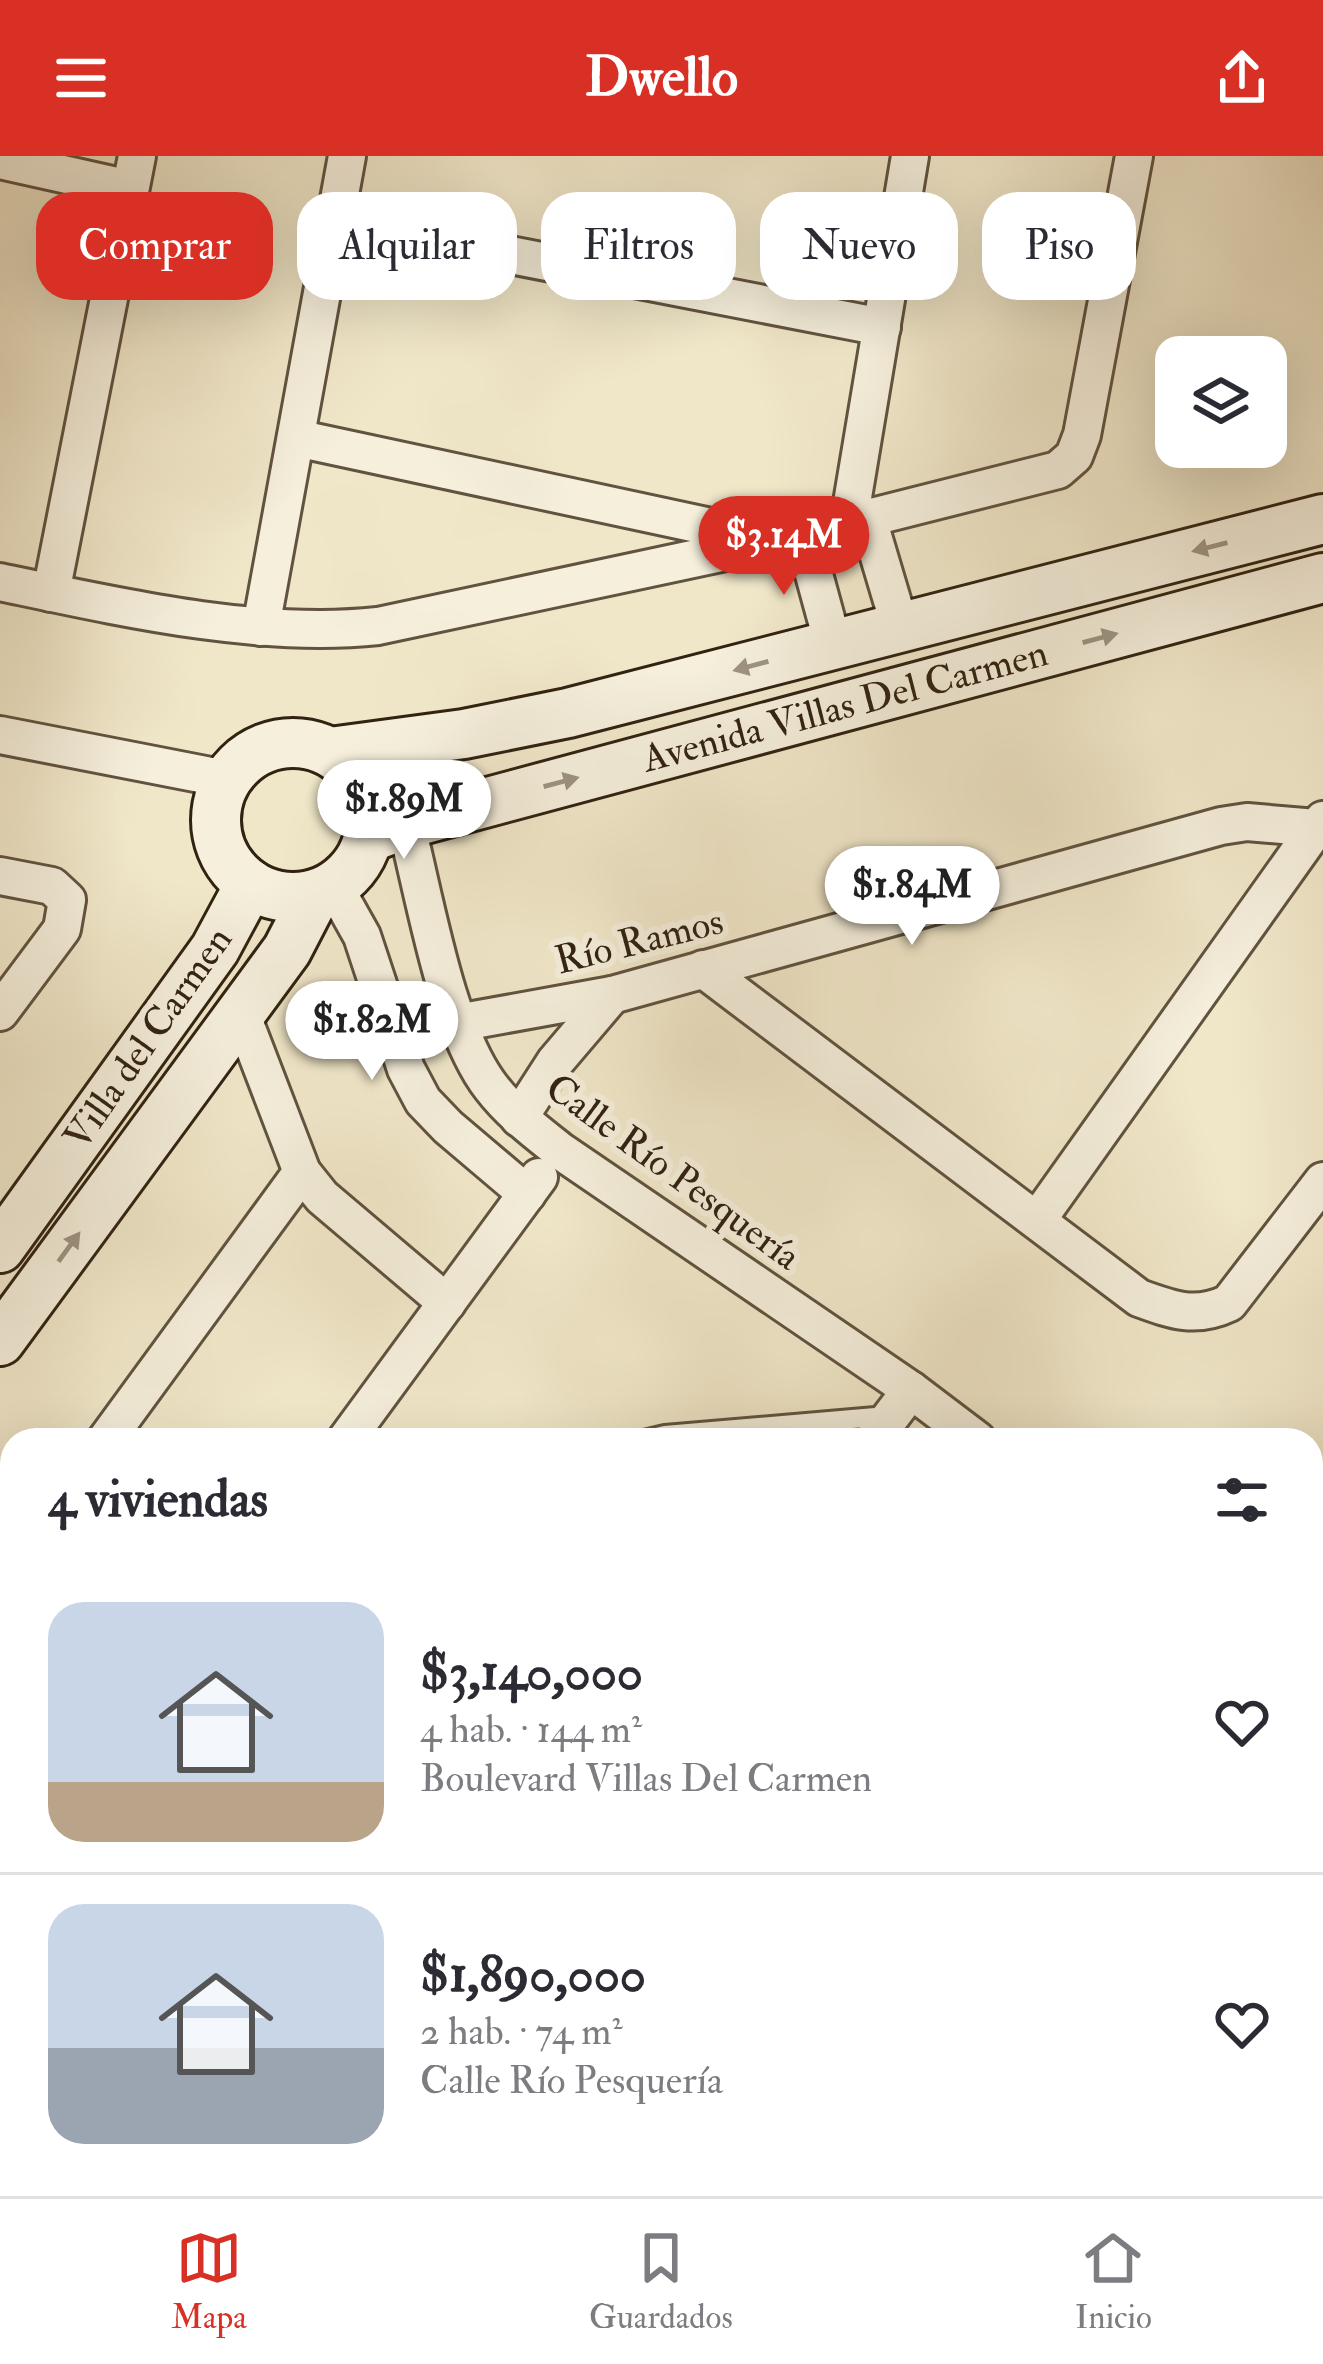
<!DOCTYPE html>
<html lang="es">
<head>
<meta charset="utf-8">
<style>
  body { margin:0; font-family:"IM FELL Double Pica",serif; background:#f2f2f3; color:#2b2b33; height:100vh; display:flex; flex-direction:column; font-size:45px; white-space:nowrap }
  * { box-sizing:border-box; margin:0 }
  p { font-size:39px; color:#7c7c81 }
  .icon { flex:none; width:66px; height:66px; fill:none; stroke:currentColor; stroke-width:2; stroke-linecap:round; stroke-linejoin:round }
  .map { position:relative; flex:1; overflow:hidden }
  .panel { position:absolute; left:0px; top:1272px; width:1323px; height:768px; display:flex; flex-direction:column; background:#fff; border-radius:36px 36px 0 0; box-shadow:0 12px 48px #0002 }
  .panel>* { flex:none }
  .banner { position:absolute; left:36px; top:36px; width:1251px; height:108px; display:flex; gap:24px }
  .buttons { position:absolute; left:1155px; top:180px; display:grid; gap:24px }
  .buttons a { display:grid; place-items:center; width:132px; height:132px; border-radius:24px; background:#fff; box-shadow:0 12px 48px #0002; font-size:60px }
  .price { position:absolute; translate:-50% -102px; padding:0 27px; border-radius:42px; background:#fff; color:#222; font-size:39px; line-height:78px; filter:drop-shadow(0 3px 6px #0008) }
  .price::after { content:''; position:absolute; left:50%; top:72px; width:36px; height:27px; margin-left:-18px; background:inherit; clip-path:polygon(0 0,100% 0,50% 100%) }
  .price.on { background:#d93025; color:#fff }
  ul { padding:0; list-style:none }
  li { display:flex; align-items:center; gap:36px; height:300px; padding:0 48px }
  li+li { border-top:3px solid #e1e1e2 }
  li span { display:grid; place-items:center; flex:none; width:336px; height:240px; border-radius:36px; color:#555 }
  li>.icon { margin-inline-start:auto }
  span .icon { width:144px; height:144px; fill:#fffc; stroke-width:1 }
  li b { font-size:51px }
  h2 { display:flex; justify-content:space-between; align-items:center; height:144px; padding:0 48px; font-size:51px }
  .chip { padding:0 42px; border-radius:36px; background:#fff; box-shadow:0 12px 48px #0002; font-size:42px; line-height:108px }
  .chip.on { background:#d93025; color:#fff }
  header { display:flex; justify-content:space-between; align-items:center; height:156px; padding:0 48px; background:#d93025; color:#fff; font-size:54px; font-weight:700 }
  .tabs { display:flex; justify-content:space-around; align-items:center; height:168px; border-top:3px solid #e1e1e2; background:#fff; font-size:33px; color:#7c7c81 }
  .tabs a { display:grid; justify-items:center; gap:6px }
  .tabs .on { color:#d93025 }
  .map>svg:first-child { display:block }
</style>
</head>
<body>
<header><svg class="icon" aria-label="menu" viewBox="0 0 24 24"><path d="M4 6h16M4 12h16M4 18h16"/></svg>Dwello<svg class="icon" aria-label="share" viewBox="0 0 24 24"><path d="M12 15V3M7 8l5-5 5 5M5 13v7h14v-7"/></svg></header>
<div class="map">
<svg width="1323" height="2040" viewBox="0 0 1323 2040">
  <rect width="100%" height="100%" fill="#f0e7c9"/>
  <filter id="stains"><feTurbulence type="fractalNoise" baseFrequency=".00167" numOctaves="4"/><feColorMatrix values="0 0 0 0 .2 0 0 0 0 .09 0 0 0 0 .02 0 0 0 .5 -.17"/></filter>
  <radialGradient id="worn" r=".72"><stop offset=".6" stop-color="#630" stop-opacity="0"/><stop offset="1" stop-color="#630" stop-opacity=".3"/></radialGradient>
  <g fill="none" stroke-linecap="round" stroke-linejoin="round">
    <defs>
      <path id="lane" d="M644,1284L665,1279L887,1260"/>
      <g id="street">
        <path d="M0,4L130,33"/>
        <path d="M335,65L882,171"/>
        <path d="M296,282L762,382"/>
        <path d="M867,360L900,471"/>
        <path d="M849,365L910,0"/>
        <path d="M803,378L833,488"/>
        <path d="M0,426C119,451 258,483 378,470L777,385L1058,314L1074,300L1082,279L1134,0"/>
        <path d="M51,437L137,0"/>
        <path d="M261,471L347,0"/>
        <path d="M0,579L226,623"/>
        <path d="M406,668C425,742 446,873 491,931C510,956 535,975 559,994L911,1234L977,1284"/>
        <path d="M0,720L52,730L67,744L62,773L0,856"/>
        <path d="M334,730L362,780L406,913L423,945L448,971L527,1038"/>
        <path d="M703,813L1139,1142C1172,1154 1195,1163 1229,1147L1323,1025"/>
        <path d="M241,857L302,1016L322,1041L447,1147"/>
        <path d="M457,867L612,839L1221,670L1247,666L1316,672L1323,664"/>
        <path d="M519,962L555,906L612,839"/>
        <path d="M1038,1063L1316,672"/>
        <path d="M106,1284L302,1016"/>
        <path d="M346,1284L539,1021"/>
        <path d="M873,1284L911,1234"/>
        <path d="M1311,1408L1323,1392"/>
        <path d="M0,1430L12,1413"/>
        <path d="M1311,1496L1323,1480"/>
        <path d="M1311,1533L1323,1542"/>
        <path d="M0,1771L12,1754"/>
        <path d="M0,1875L12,1884"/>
        <path d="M205,2028L222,2040"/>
        <path d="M827,2028L843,2040"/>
        <path d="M1213,2028L1230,2040"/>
        <path d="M25,2040L33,2028"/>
        <path d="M101,2040L110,2028"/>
        <path d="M307,2040L316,2028"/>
        <path d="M566,2040L575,2028"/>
        <path d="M911,2040L920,2028"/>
      </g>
      <g id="secondary">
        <circle cx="293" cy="664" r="77"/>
        <path d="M330,596L464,578L568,557L1323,363"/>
        <path d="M368,682L406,668L1323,422"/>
        <path d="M0,1092L215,793L250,728"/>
        <path d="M0,1185L287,794L316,738"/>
        <path d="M0,2039L1,2040"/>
      </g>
    </defs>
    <use href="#lane" stroke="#61533f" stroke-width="24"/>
    <use href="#street" stroke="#61533f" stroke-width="42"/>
    <use href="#secondary" stroke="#312211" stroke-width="54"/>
    <use href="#lane" stroke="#f5efdc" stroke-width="18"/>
    <use href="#street" stroke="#f5efdc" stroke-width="36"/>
    <use href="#secondary" stroke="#f5efdc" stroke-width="48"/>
  </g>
  <defs><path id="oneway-solid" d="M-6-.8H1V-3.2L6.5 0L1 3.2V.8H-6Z" transform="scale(3)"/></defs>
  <g fill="#9d9381">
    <use href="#oneway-solid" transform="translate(1210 391) rotate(166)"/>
    <use href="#oneway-solid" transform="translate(1100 482) rotate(-15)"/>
    <use href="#oneway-solid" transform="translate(751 510) rotate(165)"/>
    <use href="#oneway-solid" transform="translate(561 626) rotate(-15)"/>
    <use href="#oneway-solid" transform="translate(69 1091) rotate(-54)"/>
  </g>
  <g text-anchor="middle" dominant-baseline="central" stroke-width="12" stroke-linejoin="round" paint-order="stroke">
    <g font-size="39" fill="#312211" stroke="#f5efdc">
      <text transform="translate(845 550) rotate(-15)">Avenida Villas Del Carmen</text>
      <text transform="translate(639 785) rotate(-14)">Río Ramos</text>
      <text transform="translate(148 882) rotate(-55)">Villa del Carmen</text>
      <text transform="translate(673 1016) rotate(36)">Calle Río Pesquería</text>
    </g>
  </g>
  <rect width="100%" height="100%" filter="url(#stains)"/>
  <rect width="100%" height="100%" fill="url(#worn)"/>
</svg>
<div class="buttons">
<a><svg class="icon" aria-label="layers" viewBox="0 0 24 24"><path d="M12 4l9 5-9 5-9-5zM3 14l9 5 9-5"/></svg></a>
</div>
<b class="price on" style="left:784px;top:442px">$3.14M</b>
<b class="price" style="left:404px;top:706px">$1.89M</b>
<b class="price" style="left:912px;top:792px">$1.84M</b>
<b class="price" style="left:372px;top:927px">$1.82M</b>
<div class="banner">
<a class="chip on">Comprar</a>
<a class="chip">Alquilar</a>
<a class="chip">Filtros</a>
<a class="chip">Nuevo</a>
<a class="chip">Piso</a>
</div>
<section class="panel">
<h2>4 viviendas<svg class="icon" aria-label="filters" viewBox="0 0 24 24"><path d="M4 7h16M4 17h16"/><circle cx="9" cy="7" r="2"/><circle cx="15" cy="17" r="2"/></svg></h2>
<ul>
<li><span style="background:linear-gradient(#c9d6e8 75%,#b9a48a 0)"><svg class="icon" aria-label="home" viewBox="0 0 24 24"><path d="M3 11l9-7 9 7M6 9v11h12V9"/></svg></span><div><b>$3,140,000</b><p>4 hab. · 144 m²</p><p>Boulevard Villas Del Carmen</p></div><svg class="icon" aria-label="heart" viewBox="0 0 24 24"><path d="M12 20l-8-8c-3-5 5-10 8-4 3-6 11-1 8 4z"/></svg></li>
<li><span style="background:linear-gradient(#c9d6e8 60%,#9aa5b1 0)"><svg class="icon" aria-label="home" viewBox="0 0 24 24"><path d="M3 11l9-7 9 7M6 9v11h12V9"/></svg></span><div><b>$1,890,000</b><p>2 hab. · 74 m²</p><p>Calle Río Pesquería</p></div><svg class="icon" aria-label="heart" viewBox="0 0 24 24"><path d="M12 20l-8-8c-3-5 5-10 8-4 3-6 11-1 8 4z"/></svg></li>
</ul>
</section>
</div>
<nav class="tabs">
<a class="on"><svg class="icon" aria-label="map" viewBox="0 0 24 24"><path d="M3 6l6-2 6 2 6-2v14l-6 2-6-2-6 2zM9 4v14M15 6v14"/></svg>Mapa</a>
<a><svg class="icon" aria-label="saved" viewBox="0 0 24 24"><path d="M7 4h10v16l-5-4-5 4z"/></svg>Guardados</a>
<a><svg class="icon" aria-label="home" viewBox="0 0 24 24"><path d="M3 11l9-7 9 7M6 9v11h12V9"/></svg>Inicio</a>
</nav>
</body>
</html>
